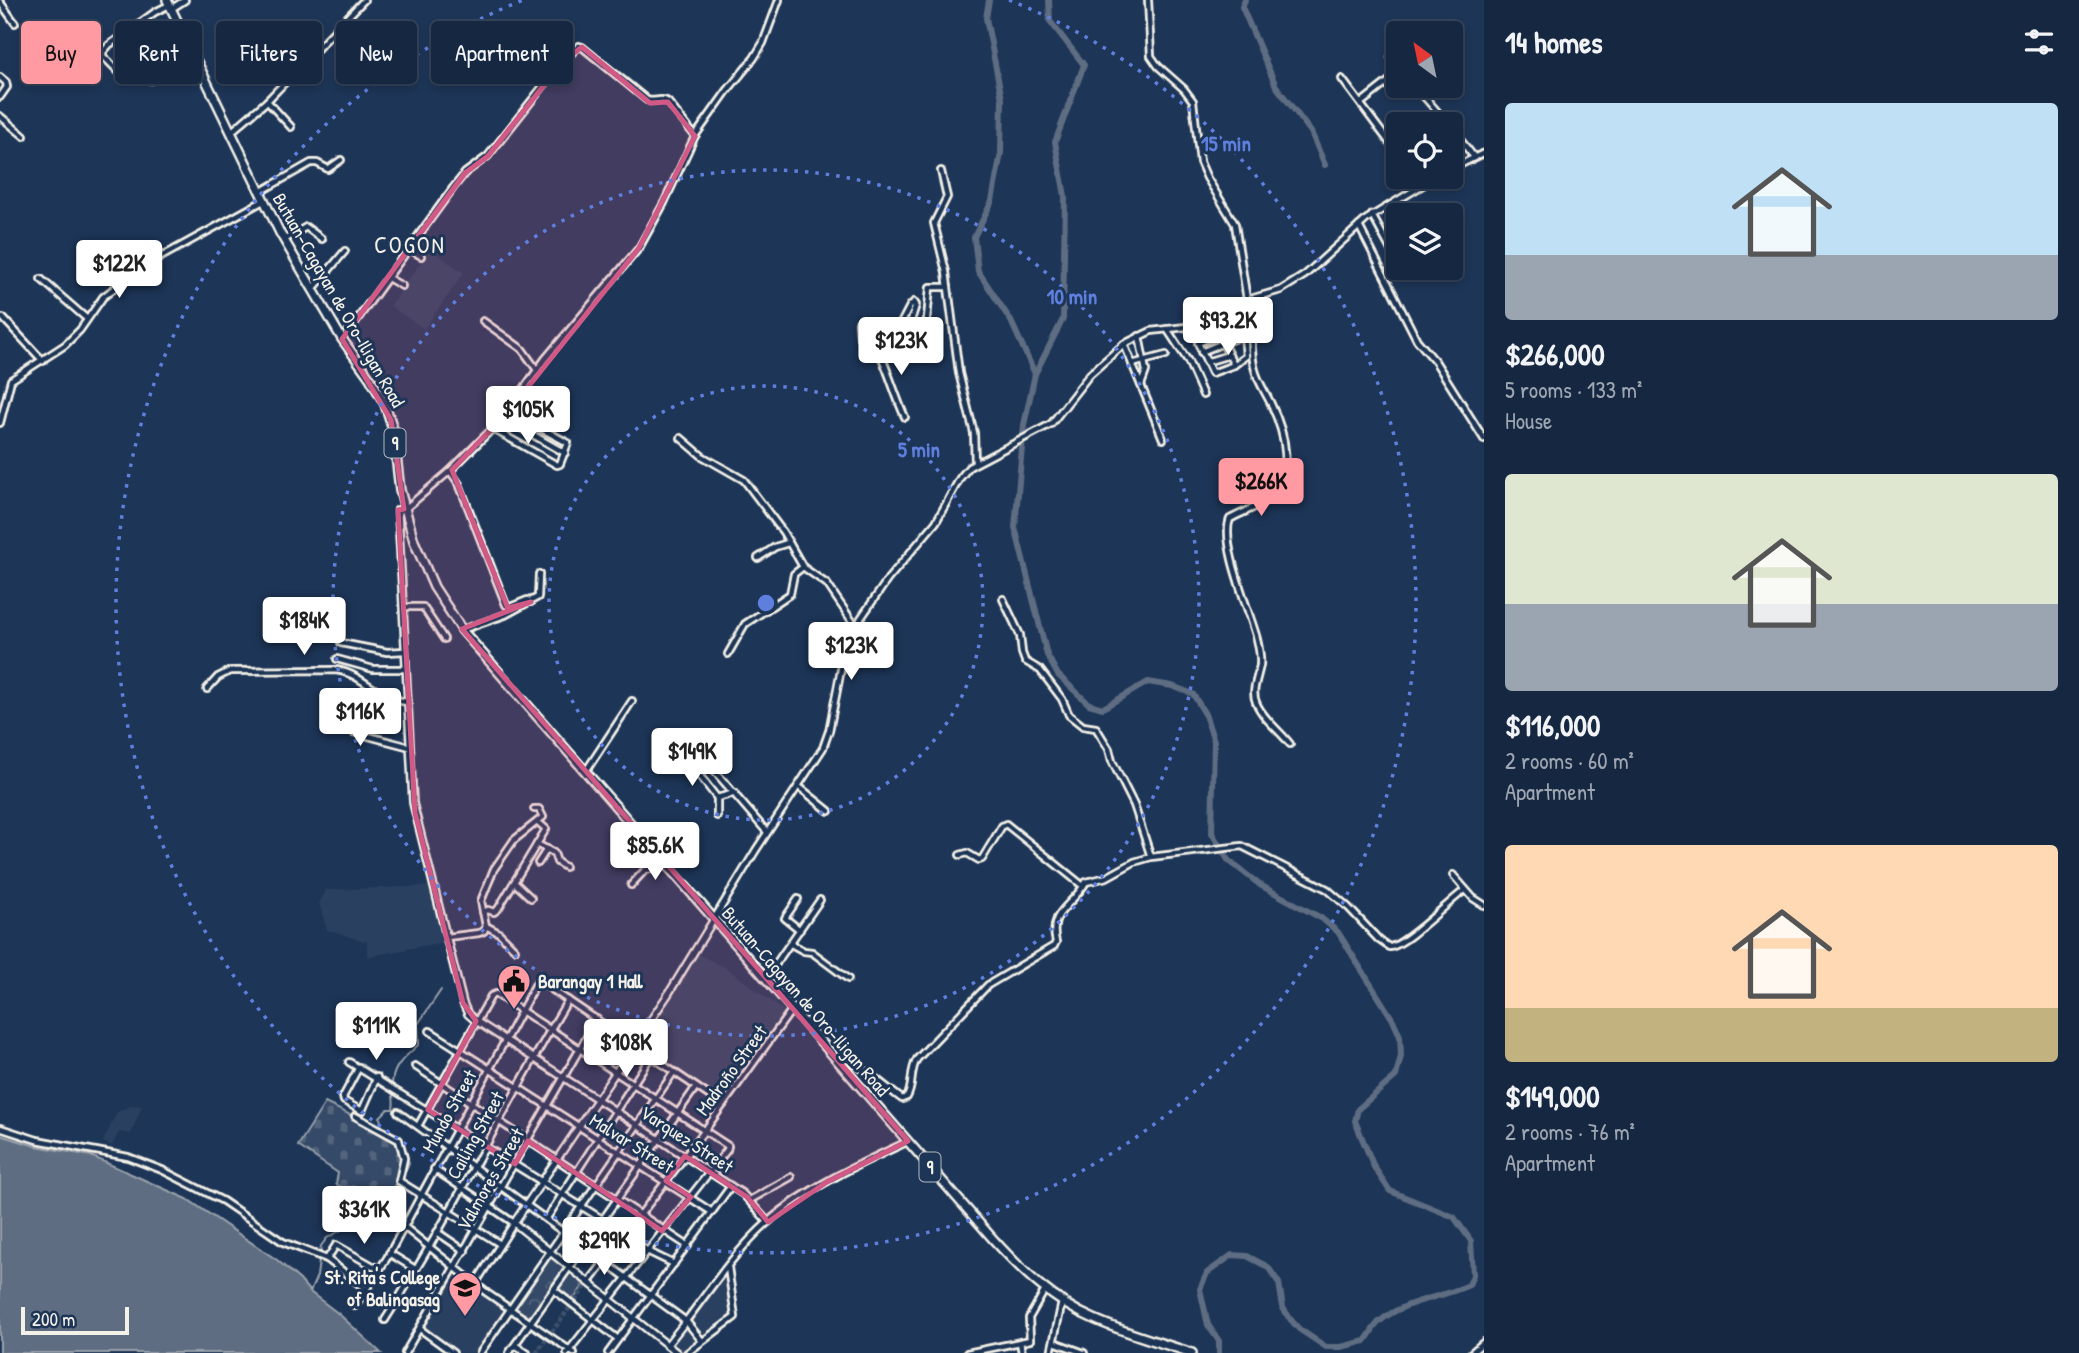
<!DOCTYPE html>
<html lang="en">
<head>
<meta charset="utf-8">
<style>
  body { margin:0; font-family:"Patrick Hand",sans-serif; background:#1f3048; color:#f1f3f6; height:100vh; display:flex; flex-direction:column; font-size:26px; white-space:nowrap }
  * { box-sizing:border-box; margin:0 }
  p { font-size:23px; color:#9ea6b1 }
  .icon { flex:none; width:38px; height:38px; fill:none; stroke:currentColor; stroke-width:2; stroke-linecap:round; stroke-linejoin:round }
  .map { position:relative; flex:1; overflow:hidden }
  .details { display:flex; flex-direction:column; background:#162841; width:595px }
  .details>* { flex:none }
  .banner { position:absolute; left:21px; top:21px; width:665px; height:63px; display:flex; gap:14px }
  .needle { width:46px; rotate:327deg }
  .controls { position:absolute; left:1386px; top:21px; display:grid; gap:14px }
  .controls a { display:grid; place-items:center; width:77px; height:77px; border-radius:7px; background:#162841; box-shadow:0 4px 10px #0003,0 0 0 2px #35445a; font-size:35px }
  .scale { position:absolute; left:21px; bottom:18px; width:108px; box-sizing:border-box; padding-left:7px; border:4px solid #f4f1e8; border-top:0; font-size:19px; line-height:24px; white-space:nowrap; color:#f4f1e8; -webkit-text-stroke:5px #1d3557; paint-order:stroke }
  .price { position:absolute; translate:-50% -60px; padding:0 16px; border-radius:7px; background:#fff; color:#222; font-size:23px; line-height:46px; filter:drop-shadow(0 2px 4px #0008) }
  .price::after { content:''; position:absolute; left:50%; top:42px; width:21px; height:16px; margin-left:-10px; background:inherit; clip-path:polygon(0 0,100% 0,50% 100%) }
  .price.selected { background:#ff9aa2; color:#111 }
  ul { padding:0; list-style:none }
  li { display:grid; align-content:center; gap:14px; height:371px; padding:0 21px }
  li span { display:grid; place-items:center; height:217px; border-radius:7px; color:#555 }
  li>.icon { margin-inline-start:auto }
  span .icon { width:126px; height:126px; fill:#fffc; stroke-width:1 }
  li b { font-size:30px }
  h2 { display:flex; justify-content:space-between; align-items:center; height:84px; padding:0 21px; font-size:30px }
  .tag { padding:0 24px; border-radius:7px; background:#162841; box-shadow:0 4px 10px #0003,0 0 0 2px #35445a; font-size:24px; line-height:63px }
  .tag.selected { background:#ff9aa2; color:#111 }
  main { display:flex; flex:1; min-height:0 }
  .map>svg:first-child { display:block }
</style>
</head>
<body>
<main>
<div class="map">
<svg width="1484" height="1353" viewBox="0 0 1484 1353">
  <defs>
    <pattern id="cemetery-stones" width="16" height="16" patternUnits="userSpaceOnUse" patternTransform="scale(1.75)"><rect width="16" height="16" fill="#354a67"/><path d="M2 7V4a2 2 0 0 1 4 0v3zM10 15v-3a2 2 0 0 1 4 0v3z" fill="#53657d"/></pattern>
    <pattern id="park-crowns" width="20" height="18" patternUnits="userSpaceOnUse" patternTransform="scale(1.75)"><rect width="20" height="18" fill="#354a67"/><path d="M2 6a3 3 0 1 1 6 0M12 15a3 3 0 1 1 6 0" fill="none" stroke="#53657d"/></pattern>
  </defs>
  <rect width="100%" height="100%" fill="#1d3557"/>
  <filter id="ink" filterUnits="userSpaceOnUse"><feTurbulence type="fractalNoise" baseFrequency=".0143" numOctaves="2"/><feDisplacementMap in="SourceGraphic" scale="14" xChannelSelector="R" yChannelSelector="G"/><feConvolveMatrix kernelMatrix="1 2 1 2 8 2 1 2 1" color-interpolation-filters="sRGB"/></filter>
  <g filter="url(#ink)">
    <g fill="#2a4060">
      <path d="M430,249L464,273L424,329L390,306Z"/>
      <path d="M429,886L443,942L367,957V942L327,930L319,903L326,890Z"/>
      <path d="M696,953L728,969L787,1013L722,1103L637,1044Z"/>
      <path d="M133,1105L142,1106L131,1134L119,1132L112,1146L103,1142L117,1112Z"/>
      <path d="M727,1269L734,1318L685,1353H680L669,1344Z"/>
      <path d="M454,1273H456L507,1310L477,1353H460L425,1327Z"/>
    </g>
    <path fill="url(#cemetery-stones)" stroke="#949ea8" stroke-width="2" d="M325,1103C347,1114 404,1135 406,1162C407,1176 392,1189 384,1198C370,1189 359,1184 343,1188L336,1184L338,1173L298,1146Z"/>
    <g fill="url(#park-crowns)" stroke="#949ea8" stroke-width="2">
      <path d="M551,1255L567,1268L529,1320L513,1309Z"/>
      <path d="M570,1270L586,1282L573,1300L557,1288Z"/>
    </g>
    <path fill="#5e6d82" stroke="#9aa2ab" stroke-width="2" d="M0,1135L36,1146L91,1156L187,1199L277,1260L300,1280L310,1292L339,1314L381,1353H0Z"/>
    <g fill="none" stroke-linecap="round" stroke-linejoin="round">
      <g stroke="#9aa2ab" stroke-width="2">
        <path d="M392,1133L382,1128L380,1117L388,1109H393C395,1100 392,1095 392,1086C392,1065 406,1057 419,1044L418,1024L441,990"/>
        <path d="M310,1292L317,1276L321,1246L327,1238L345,1228V1214L352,1204C351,1197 347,1194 352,1188L385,1202L397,1189L409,1163L402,1141"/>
      </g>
      <g stroke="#5e6d82" stroke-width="6">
        <path d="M989,0L986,18L1002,99L1001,153L992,201L974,237L978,271L1011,321L1035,374"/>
        <path d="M1049,0L1050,21L1084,65L1055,142L1065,196L1063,319L1035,374L1024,425L1015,527L1047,655L1058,675L1089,704L1103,708L1148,682L1172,686L1193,694L1205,714L1214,741L1212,833L1228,860L1260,885L1321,918L1338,932L1393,1020L1400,1036L1401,1056L1396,1076L1358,1109L1355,1121L1374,1167L1390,1191L1454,1217L1471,1241L1473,1275L1469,1285C1439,1299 1403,1300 1378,1323C1373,1328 1370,1335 1365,1341L1341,1347H1326L1299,1329L1291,1320L1283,1308L1279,1283L1268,1267L1247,1256L1232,1255L1207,1273L1200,1289L1208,1325L1219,1341V1353"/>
        <path d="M1245,0L1242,7L1276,86L1311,132L1325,165"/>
      </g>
      <path stroke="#3d516d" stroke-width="4.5" stroke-dasharray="4.5 2" stroke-linecap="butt" d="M536,1353L589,1282"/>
      <defs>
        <g id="minor">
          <path d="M1148,0L1151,56L1158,66L1184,89L1193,101L1200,162L1207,178L1235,224L1247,300"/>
          <path d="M0,2L15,23"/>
          <path d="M169,5L155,12L109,45L103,52V56L123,76C131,71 140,64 149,63C172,60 171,70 191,51"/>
          <path d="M171,9L185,0"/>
          <path d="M1391,57L1398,66"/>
          <path d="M0,77L6,82L7,87L0,97"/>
          <path d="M1342,79L1398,154"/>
          <path d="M151,80L167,65"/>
          <path d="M1415,86L1448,124"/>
          <path d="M267,101L291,127"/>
          <path d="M1361,103L1398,74"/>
          <path d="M0,116L24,136"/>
          <path d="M1451,128L1474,157"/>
          <path d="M231,132L267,101L364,0"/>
          <path d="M1451,169L1484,153"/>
          <path d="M941,171L947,197L934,223L946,272L959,373L974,433L975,463"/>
          <path d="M1414,177L1420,185"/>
          <path d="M260,192L311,163H317L328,169L341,160"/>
          <path d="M1372,215L1392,252L1398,254"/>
          <path d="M1359,226L1417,340L1435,361L1484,439"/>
          <path d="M284,240L306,227L322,239"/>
          <path d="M410,249L421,256"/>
          <path d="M388,278L402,286"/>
          <path d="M41,279L87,319"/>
          <path d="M313,289L345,251"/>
          <path d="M1241,303C1257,324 1248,347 1255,370C1258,382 1266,393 1271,404C1285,433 1296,475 1268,499C1257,508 1242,512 1230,519C1220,543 1250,612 1257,639C1259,648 1261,656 1260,665C1258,677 1251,691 1256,702C1262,718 1280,731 1290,744"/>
          <path d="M3,318L43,361"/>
          <path d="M1211,319L1234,365"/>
          <path d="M483,321L522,349L537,370"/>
          <path d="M1167,329L1188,361L1203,395"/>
          <path d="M1218,334L1198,343L1212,373L1234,365L1246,356L1243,326L1236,305"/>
          <path d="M895,335L910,306L914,302L916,305L907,333"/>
          <path d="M871,336L924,333L926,330L930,287H948"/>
          <path d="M1139,336L1146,371L1141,385"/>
          <path d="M343,339L453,188L465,173L488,156L563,61L579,46L582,47L647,100C654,103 661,97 668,102L695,136"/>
          <path d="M1124,344L1163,439"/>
          <path d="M876,347L867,345L860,338L859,322C881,340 892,390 905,417"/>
          <path d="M1201,352L1243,335"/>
          <path d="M1206,362L1229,355"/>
          <path d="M1132,364L1166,355"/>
          <path d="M503,418L565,453"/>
          <path d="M0,423L11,380L65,345L80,330L103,297L139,269L263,201"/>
          <path d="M493,429L557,465L560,464L568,443L509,411"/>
          <path d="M681,438L702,456L744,480L783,532L803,567L827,584L856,627"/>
          <path d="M450,471L459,484L506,605L510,607L527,600L531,602"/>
          <path d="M405,509L450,471L503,418L545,359L639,248L664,203L695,136L727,91L754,58L763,43L779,0"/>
          <path d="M758,558L775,547L788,543"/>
          <path d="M1003,599L1020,635L1022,653L1025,661L1040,670L1062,699L1069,715L1083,726L1096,728L1109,749L1112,761L1134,805L1151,857"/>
          <path d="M403,607H423L444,639"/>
          <path d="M462,630L505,615L538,597L539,574"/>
          <path d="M341,643L387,652L405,651"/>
          <path d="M728,654L745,624L790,594L794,574L803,567"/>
          <path d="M337,659L373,669H406"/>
          <path d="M207,689L218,677L230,671L335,670C361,672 376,699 408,702"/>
          <path d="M348,719L347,726L353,732L410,747"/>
          <path d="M706,761L767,832"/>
          <path d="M670,764L681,760L693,767L717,798V816"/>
          <path d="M586,771L632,701"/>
          <path d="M798,786L829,811"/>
          <path d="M717,798L735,793"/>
          <path d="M537,844L554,853L557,862L565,867"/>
          <path d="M960,855L967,853L979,860L982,859L1002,826L1006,824L1083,886"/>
          <path d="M538,863L547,849"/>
          <path d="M1453,875L1473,898L1484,905"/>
          <path d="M515,883L531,898"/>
          <path d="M631,885L645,870L657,868L665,862"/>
          <path d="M798,899L785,918L800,930"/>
          <path d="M483,912L488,910L494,912L498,909L546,829L538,822"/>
          <path d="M714,919L756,850L823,748L829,731L843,659L861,618L888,579L936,522L960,478L969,467L1051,424L1090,374L1124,344L1151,331L1186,327L1203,322L1247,300L1281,290L1305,275L1367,219L1436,177"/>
          <path d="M486,926L499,933L515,949"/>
          <path d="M447,937L479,933L484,931L486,926L481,901L494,869L514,840L543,817L539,809H534"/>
          <path d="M791,944L804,951L812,952L848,979"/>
          <path d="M766,978L820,900"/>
          <path d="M430,1031L712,1212"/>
          <path d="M835,1057C849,1054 889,1090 902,1099L907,1097C914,1086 909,1072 917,1059L988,985L1054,946L1056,942C1048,911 1072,907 1086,882L1107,877L1134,862L1151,857L1242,846L1327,889L1348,907L1379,940L1389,947C1404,947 1449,901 1465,890"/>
          <path d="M349,1062L626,1234L647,1251L674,1264"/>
          <path d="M415,1066L688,1246"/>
          <path d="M359,1067L343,1097L344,1101L362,1111L377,1077"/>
          <path d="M597,1099L743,1194L768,1222"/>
          <path d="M398,1112L686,1321L702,1341"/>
          <path d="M355,1116L399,1140L404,1158L399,1181L500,1244"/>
          <path d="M418,1126L491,996L496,994L728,1146L727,1150L567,1353"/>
          <path d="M0,1128L37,1140L128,1157L162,1170L223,1201L283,1242L327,1259L367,1290"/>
          <path d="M434,1169L514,1223L475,1284"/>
          <path d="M750,1200L791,1177"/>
          <path d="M384,1215L403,1226L487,1293L574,1353"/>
          <path d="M547,1218L651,1056"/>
          <path d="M437,1232L465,1251"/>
          <path d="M389,1253L415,1269"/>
          <path d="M327,1259L336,1245L380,1270"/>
          <path d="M589,1282L705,1130L793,1008"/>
          <path d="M554,1290L618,1339"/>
          <path d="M355,1306L387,1258L538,980L723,1105"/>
          <path d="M385,1320C451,1216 505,1105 568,1000"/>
          <path d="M686,1321C710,1289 738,1248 768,1222C803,1190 863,1162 907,1142"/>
          <path d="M420,1329L453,1353"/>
          <path d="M1020,1342L1022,1353"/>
          <path d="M1054,1342L1084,1353"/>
          <path d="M515,1345L527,1353"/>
          <path d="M405,1353L597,1019"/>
          <path d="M480,1353L674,1072"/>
          <path d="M509,1353L696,1087"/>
          <path d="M608,1353L731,1186"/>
          <path d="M687,1353L735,1317L728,1267"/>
          <path d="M967,1353L1030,1340L1029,1318L1045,1290"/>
          <path d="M1051,1353L1062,1302"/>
          <path d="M1471,1353L1484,1342"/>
        </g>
        <g id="major">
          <path d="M404,509L398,510L413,803L463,1003L468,1014L476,1021L597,1099"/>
          <path d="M667,1345L686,1321"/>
          <path d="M677,1353L514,1223L669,993L714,919"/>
        </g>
        <path id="highway" d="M167,0L280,233L342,339L370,378L385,404L393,429L400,490L414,541L434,587L462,630L993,1239C1022,1271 1054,1302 1094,1319C1125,1333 1159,1342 1192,1353"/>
      </defs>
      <use href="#minor" stroke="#f4f1e8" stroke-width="10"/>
      <use href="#major" stroke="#f4f1e8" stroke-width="10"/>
      <use href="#highway" stroke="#f4f1e8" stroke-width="12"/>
      <use href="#minor" stroke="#1d3557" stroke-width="4.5"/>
      <use href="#major" stroke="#1d3557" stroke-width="5"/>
      <use href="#highway" stroke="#1d3557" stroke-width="7"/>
    </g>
  </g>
  <path fill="#d15985" fill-opacity="0.2" stroke="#d15985" stroke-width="5" stroke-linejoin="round" d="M582,47L650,103L668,102L695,136L639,248L509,411L452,470L508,608L531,602L462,629L908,1141L827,1182L768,1222L747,1197L685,1156L666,1181L691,1197L662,1231L528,1141L515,1164L428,1110L476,1021L463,1003L415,813L398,510L404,509L391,420L342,339L465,173L488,156L563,61Z"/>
  <g fill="none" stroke="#5e7fdd" stroke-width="3.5" stroke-dasharray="3.5 7">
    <circle cx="766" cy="603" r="217"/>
    <circle cx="766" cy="603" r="433"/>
    <path d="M1009 0A650 650 0 1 1 523 0"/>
  </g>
  <defs>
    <symbol id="civic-pin" viewBox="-11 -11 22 30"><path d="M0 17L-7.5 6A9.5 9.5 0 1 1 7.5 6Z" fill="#ff9aa2" stroke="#1d3557"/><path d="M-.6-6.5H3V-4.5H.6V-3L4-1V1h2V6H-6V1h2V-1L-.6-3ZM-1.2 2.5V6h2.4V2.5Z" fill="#111"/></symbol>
    <symbol id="university-pin" viewBox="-11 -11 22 30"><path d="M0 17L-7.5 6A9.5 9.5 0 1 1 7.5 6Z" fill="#ff9aa2" stroke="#1d3557"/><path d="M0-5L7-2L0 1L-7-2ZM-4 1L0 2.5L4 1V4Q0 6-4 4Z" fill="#111"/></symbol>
  </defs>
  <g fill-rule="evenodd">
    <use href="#civic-pin" x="495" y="962" width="38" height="52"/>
    <use href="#university-pin" x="446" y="1269" width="38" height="52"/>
  </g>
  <g text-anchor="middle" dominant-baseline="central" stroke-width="6" stroke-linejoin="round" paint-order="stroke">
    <g fill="#1d3557" stroke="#b4b9bc" stroke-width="2">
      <rect x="384.5" y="428.5" width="21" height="29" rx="5"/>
      <rect x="919.5" y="1152.5" width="21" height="29" rx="5"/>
    </g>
    <g font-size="18" font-weight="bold" fill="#f4f1e8">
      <text x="395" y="443">9</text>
      <text x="930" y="1167">9</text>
    </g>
    <g font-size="19" fill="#f4f1e8" stroke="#1d3557">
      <text transform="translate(339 300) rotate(60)">Butuan-Cagayan de Oro-Iligan Road</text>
      <text transform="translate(806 1001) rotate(49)">Butuan-Cagayan de Oro-Iligan Road</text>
      <text transform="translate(731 1070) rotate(-54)">Madroño Street</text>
      <text transform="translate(449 1111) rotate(-61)">Mundo Street</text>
      <text transform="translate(475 1135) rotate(-61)">Cailing Street</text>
      <text transform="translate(687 1139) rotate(33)">Varquez Street</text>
      <text transform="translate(632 1143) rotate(32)">Malvar Street</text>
      <text transform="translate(490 1179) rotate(-60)">Valmores Street</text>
    </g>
    <g font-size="19" font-weight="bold" fill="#f4f1e8" stroke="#1d3557" text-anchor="start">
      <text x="538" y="981">Barangay 1 Hall</text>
      <text x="440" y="1277" text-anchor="end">St. Rita's College<tspan x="440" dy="22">of Balingasag</tspan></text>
    </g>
    <g font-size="23" letter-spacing="2" fill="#f4f1e8" stroke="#1d3557">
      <text x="410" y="244">COGON</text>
    </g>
  </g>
  <circle cx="766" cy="603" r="10" fill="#5e7fdd" stroke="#1d3557" stroke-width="3.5"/>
  <g font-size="21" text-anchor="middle" font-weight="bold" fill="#5e7fdd" stroke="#1d3557" stroke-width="6" stroke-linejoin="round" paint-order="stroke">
    <text x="1226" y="151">15 min</text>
    <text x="1072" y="304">10 min</text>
    <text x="919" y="457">5 min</text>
  </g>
</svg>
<div class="controls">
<a><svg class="needle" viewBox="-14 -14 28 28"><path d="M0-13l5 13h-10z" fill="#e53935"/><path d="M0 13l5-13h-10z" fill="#9ea6b1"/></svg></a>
<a><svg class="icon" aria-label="locate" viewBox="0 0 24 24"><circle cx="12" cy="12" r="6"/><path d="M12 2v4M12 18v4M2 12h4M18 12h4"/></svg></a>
<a><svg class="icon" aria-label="layers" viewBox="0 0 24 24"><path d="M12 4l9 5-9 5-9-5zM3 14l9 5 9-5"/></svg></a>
</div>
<div class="scale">200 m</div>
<b class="price" style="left:119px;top:300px">$122K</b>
<b class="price" style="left:1228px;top:357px">$93.2K</b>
<b class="price" style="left:901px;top:377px">$123K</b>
<b class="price" style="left:528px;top:446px">$105K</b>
<b class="price selected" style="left:1261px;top:518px">$266K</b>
<b class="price" style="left:304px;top:657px">$184K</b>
<b class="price" style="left:851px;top:682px">$123K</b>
<b class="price" style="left:360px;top:748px">$116K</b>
<b class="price" style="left:692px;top:788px">$149K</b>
<b class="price" style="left:655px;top:882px">$85.6K</b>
<b class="price" style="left:376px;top:1062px">$111K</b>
<b class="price" style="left:626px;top:1079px">$108K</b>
<b class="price" style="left:364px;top:1246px">$361K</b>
<b class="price" style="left:604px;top:1277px">$299K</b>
<div class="banner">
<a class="tag selected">Buy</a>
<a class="tag">Rent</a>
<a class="tag">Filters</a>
<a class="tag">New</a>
<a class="tag">Apartment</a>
</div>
</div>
<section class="details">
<h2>14 homes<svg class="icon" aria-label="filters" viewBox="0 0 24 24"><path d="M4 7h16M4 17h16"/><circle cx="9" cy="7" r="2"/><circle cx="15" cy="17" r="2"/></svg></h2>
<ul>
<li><span style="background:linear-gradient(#bfe0f5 70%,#9aa5b1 0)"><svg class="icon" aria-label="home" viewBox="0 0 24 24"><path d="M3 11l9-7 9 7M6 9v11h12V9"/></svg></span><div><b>$266,000</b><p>5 rooms · 133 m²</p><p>House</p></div></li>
<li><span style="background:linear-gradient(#dfe7d0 60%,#9aa5b1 0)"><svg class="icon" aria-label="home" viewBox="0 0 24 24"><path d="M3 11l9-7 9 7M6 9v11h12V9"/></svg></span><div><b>$116,000</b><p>2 rooms · 60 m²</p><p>Apartment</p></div></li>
<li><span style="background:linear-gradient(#ffd9b3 75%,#c2b280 0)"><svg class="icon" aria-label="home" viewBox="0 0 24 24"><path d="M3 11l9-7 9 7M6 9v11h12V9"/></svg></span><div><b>$149,000</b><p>2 rooms · 76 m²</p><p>Apartment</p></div></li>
</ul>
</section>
</main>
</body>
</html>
